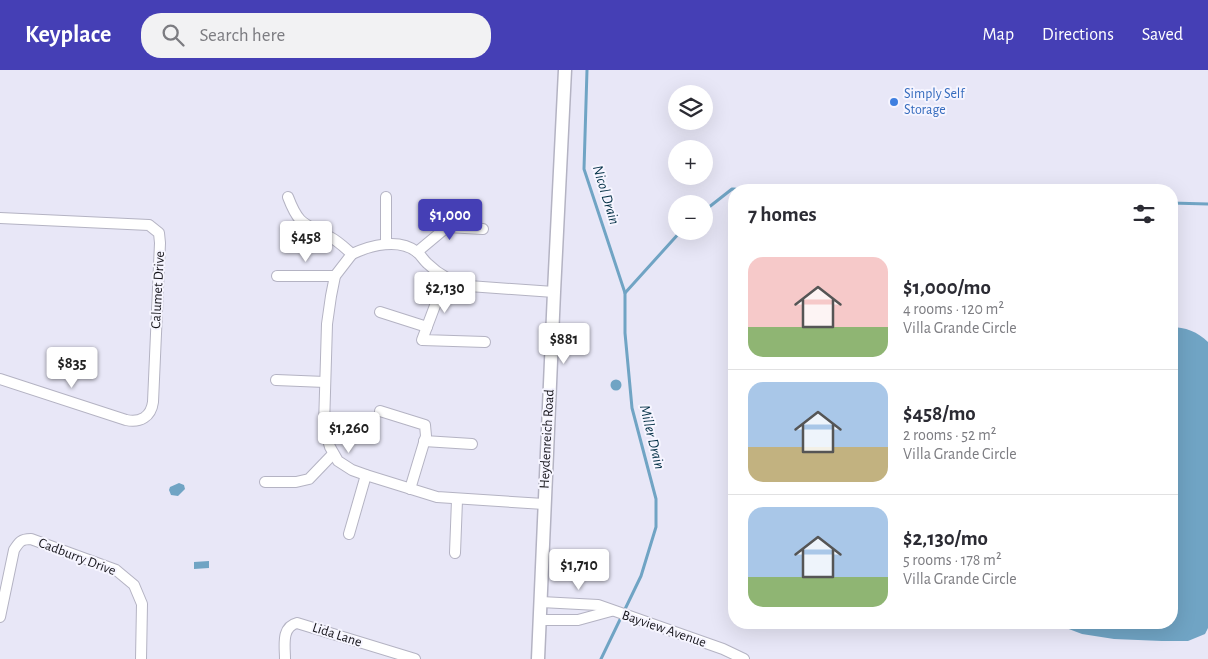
<!DOCTYPE html>
<html lang="en">
<head>
<meta charset="utf-8">
<style>
  body { margin:0; font-family:"Alegreya Sans",sans-serif; background:#f2f2f3; color:#2b2b33; height:100vh; display:flex; flex-direction:column; font-size:19px; white-space:nowrap }
  * { box-sizing:border-box; margin:0 }
  p { font-size:16px; color:#7c7c81 }
  .icon { flex:none; width:28px; height:28px; fill:none; stroke:currentColor; stroke-width:2; stroke-linecap:round; stroke-linejoin:round }
  .map { position:relative; flex:1; overflow:hidden }
  .drawer { position:absolute; left:728px; top:114px; width:450px; height:445px; display:flex; flex-direction:column; background:#fff; border-radius:20px; box-shadow:0 5px 20px #0002 }
  .drawer>* { flex:none }
  .tools { position:absolute; left:668px; top:15px; display:grid; gap:10px }
  .tools a { display:grid; place-items:center; width:45px; height:45px; border-radius:50%; background:#fff; box-shadow:0 5px 20px #0002; font-size:25px }
  .price { position:absolute; translate:-50% -42px; padding:0 11px; border-radius:5px; background:#fff; color:#222; font-size:16px; line-height:32px; filter:drop-shadow(0 1px 2px #0008) }
  .price::after { content:''; position:absolute; left:50%; top:30px; width:15px; height:11px; margin-left:-8px; background:inherit; clip-path:polygon(0 0,100% 0,50% 100%) }
  .price.active { background:#453fb5; color:#fff }
  ul { padding:0; list-style:none }
  li { display:flex; align-items:center; gap:15px; height:125px; padding:0 20px }
  li+li { border-top:1px solid #e1e1e2 }
  li span { display:grid; place-items:center; flex:none; width:140px; height:100px; border-radius:15px; color:#555 }
  li>.icon { margin-inline-start:auto }
  span .icon { width:60px; height:60px; fill:#fffc; stroke-width:1 }
  li b { font-size:21px }
  h2 { display:flex; justify-content:space-between; align-items:center; height:60px; padding:0 20px; font-size:21px }
  header { display:flex; align-items:center; gap:30px; box-sizing:border-box; height:70px; padding:0 25px; background:#453fb5; color:#fff }
  header strong { font-size:24px }
  nav { display:flex; gap:28px; margin-inline-start:auto; font-size:18px }
  .search { width:350px; height:45px; background:#f2f2f3; display:flex; align-items:center; gap:12px; box-sizing:border-box; padding:0 18px; border-radius:20px; color:#7c7c81; font-size:19px }
  .map>svg:first-child { display:block }
</style>
</head>
<body>
<header>
<strong>Keyplace</strong>
<div class="search"><svg class="icon" aria-label="search" viewBox="0 0 24 24"><circle cx="10" cy="10" r="6"/><path d="M15 15l6 6"/></svg>Search here</div>
<nav><a>Map</a><a>Directions</a><a>Saved</a></nav>
</header>
<div class="map">
<svg width="1208" height="589" viewBox="0 0 1208 589">
  <rect width="100%" height="100%" fill="#e8e7f7"/>
  <g fill="#70a4c4">
    <path d="M1171,257C1185,257 1198,262 1208,272V558L1205,564L1188,571H1162L1114,569L1082,564L1053,553L1171,552Z"/>
    <circle cx="616" cy="315" r="5.5"/>
    <path d="M179,413L184,415L185,419L178,426L171,425L169,420L170,417Z"/>
    <path d="M209,491V498L194,499V492Z"/>
  </g>
  <g fill="none" stroke-linecap="round" stroke-linejoin="round">
    <g stroke="#70a4c4" stroke-width="3">
      <path d="M587,0L584,99L625,223V263L632,338L656,429V457L641,506L601,589"/>
      <path d="M1171,133L1208,134"/>
      <path d="M704,141L732,119L765,120"/>
      <path d="M625,223L681,161"/>
    </g>
    <defs>
      <g id="minor">
        <path d="M288,127C299,156 304,153 330,167C338,171 345,178 352,184C371,175 399,168 417,182C421,185 424,191 428,194C440,206 452,212 469,216L554,222"/>
        <path d="M386,127V174"/>
        <path d="M0,148L149,155L159,163L160,173L153,332C151,347 140,353 126,350L0,309"/>
        <path d="M417,182L447,157L483,159"/>
        <path d="M352,184L335,206L331,226L327,254L324,356L330,377L338,391L352,400L366,405L437,427L544,434"/>
        <path d="M277,206H335"/>
        <path d="M445,209L422,270L485,272"/>
        <path d="M380,242L427,257"/>
        <path d="M276,310L325,312"/>
        <path d="M380,341L425,355L426,366L410,419"/>
        <path d="M424,371L472,374"/>
        <path d="M265,412H296L309,409L333,384"/>
        <path d="M349,464L366,405"/>
        <path d="M455,483L457,430"/>
        <path d="M541,532L598,535L723,579L744,589"/>
        <path d="M0,547L14,480C19,472 21,469 31,469L116,500L134,515L142,534L141,589"/>
        <path d="M540,550H578L611,541"/>
        <path d="M285,589C285,576 281,557 297,553L415,589"/>
      </g>
      <path id="tertiary" d="M538,589L554,222L565,0"/>
    </defs>
    <use href="#minor" stroke="#b4b3c3" stroke-width="12"/>
    <use href="#tertiary" stroke="#b4b3c3" stroke-width="15"/>
    <use href="#minor" stroke="#fff" stroke-width="10"/>
    <use href="#tertiary" stroke="#fff" stroke-width="12"/>
  </g>
  <circle fill="#3f7fe0" stroke="#f6f5ff" stroke-width="2" cx="894" cy="32" r="5"/>
  <g text-anchor="middle" dominant-baseline="central" stroke-width="4" stroke-linejoin="round" paint-order="stroke">
    <g font-size="14" fill="#366cbe" stroke="#f6f5ff" text-anchor="start">
      <text x="904" y="24">Simply Self<tspan x="904" dy="16">Storage</tspan></text>
    </g>
    <g font-size="14" fill="#15141a" stroke="#f6f5ff">
      <text transform="translate(158 220) rotate(-87)">Calumet Drive</text>
      <text transform="translate(547 369) rotate(-87)">Heydenreich Road</text>
      <text transform="translate(77 487) rotate(21)">Cadburry Drive</text>
      <text transform="translate(664 559) rotate(19)">Bayview Avenue</text>
      <text transform="translate(337 565) rotate(18)">Lida Lane</text>
    </g>
    <g font-size="15" font-style="italic" fill="#002e44" stroke="#f6f5ff">
      <text transform="translate(606 125) rotate(73)">Nicol Drain</text>
      <text transform="translate(652 367) rotate(76)">Miller Drain</text>
    </g>
  </g>
</svg>
<div class="tools">
<a><svg class="icon" aria-label="layers" viewBox="0 0 24 24"><path d="M12 4l9 5-9 5-9-5zM3 14l9 5 9-5"/></svg></a>
<a>+</a>
<a>−</a>
</div>
<b class="price active" style="left:450px;top:171px">$1,000</b>
<b class="price" style="left:306px;top:193px">$458</b>
<b class="price" style="left:445px;top:244px">$2,130</b>
<b class="price" style="left:564px;top:295px">$881</b>
<b class="price" style="left:72px;top:319px">$835</b>
<b class="price" style="left:349px;top:384px">$1,260</b>
<b class="price" style="left:579px;top:521px">$1,710</b>
<section class="drawer">
<h2>7 homes<svg class="icon" aria-label="filters" viewBox="0 0 24 24"><path d="M4 7h16M4 17h16"/><circle cx="9" cy="7" r="2"/><circle cx="15" cy="17" r="2"/></svg></h2>
<ul>
<li><span style="background:linear-gradient(#f6c9c9 70%,#8fb573 0)"><svg class="icon" aria-label="home" viewBox="0 0 24 24"><path d="M3 11l9-7 9 7M6 9v11h12V9"/></svg></span><div><b>$1,000/mo</b><p>4 rooms · 120 m²</p><p>Villa Grande Circle</p></div></li>
<li><span style="background:linear-gradient(#a9c7e8 65%,#c2b280 0)"><svg class="icon" aria-label="home" viewBox="0 0 24 24"><path d="M3 11l9-7 9 7M6 9v11h12V9"/></svg></span><div><b>$458/mo</b><p>2 rooms · 52 m²</p><p>Villa Grande Circle</p></div></li>
<li><span style="background:linear-gradient(#a9c7e8 70%,#8fb573 0)"><svg class="icon" aria-label="home" viewBox="0 0 24 24"><path d="M3 11l9-7 9 7M6 9v11h12V9"/></svg></span><div><b>$2,130/mo</b><p>5 rooms · 178 m²</p><p>Villa Grande Circle</p></div></li>
</ul>
</section>
</div>
</body>
</html>
